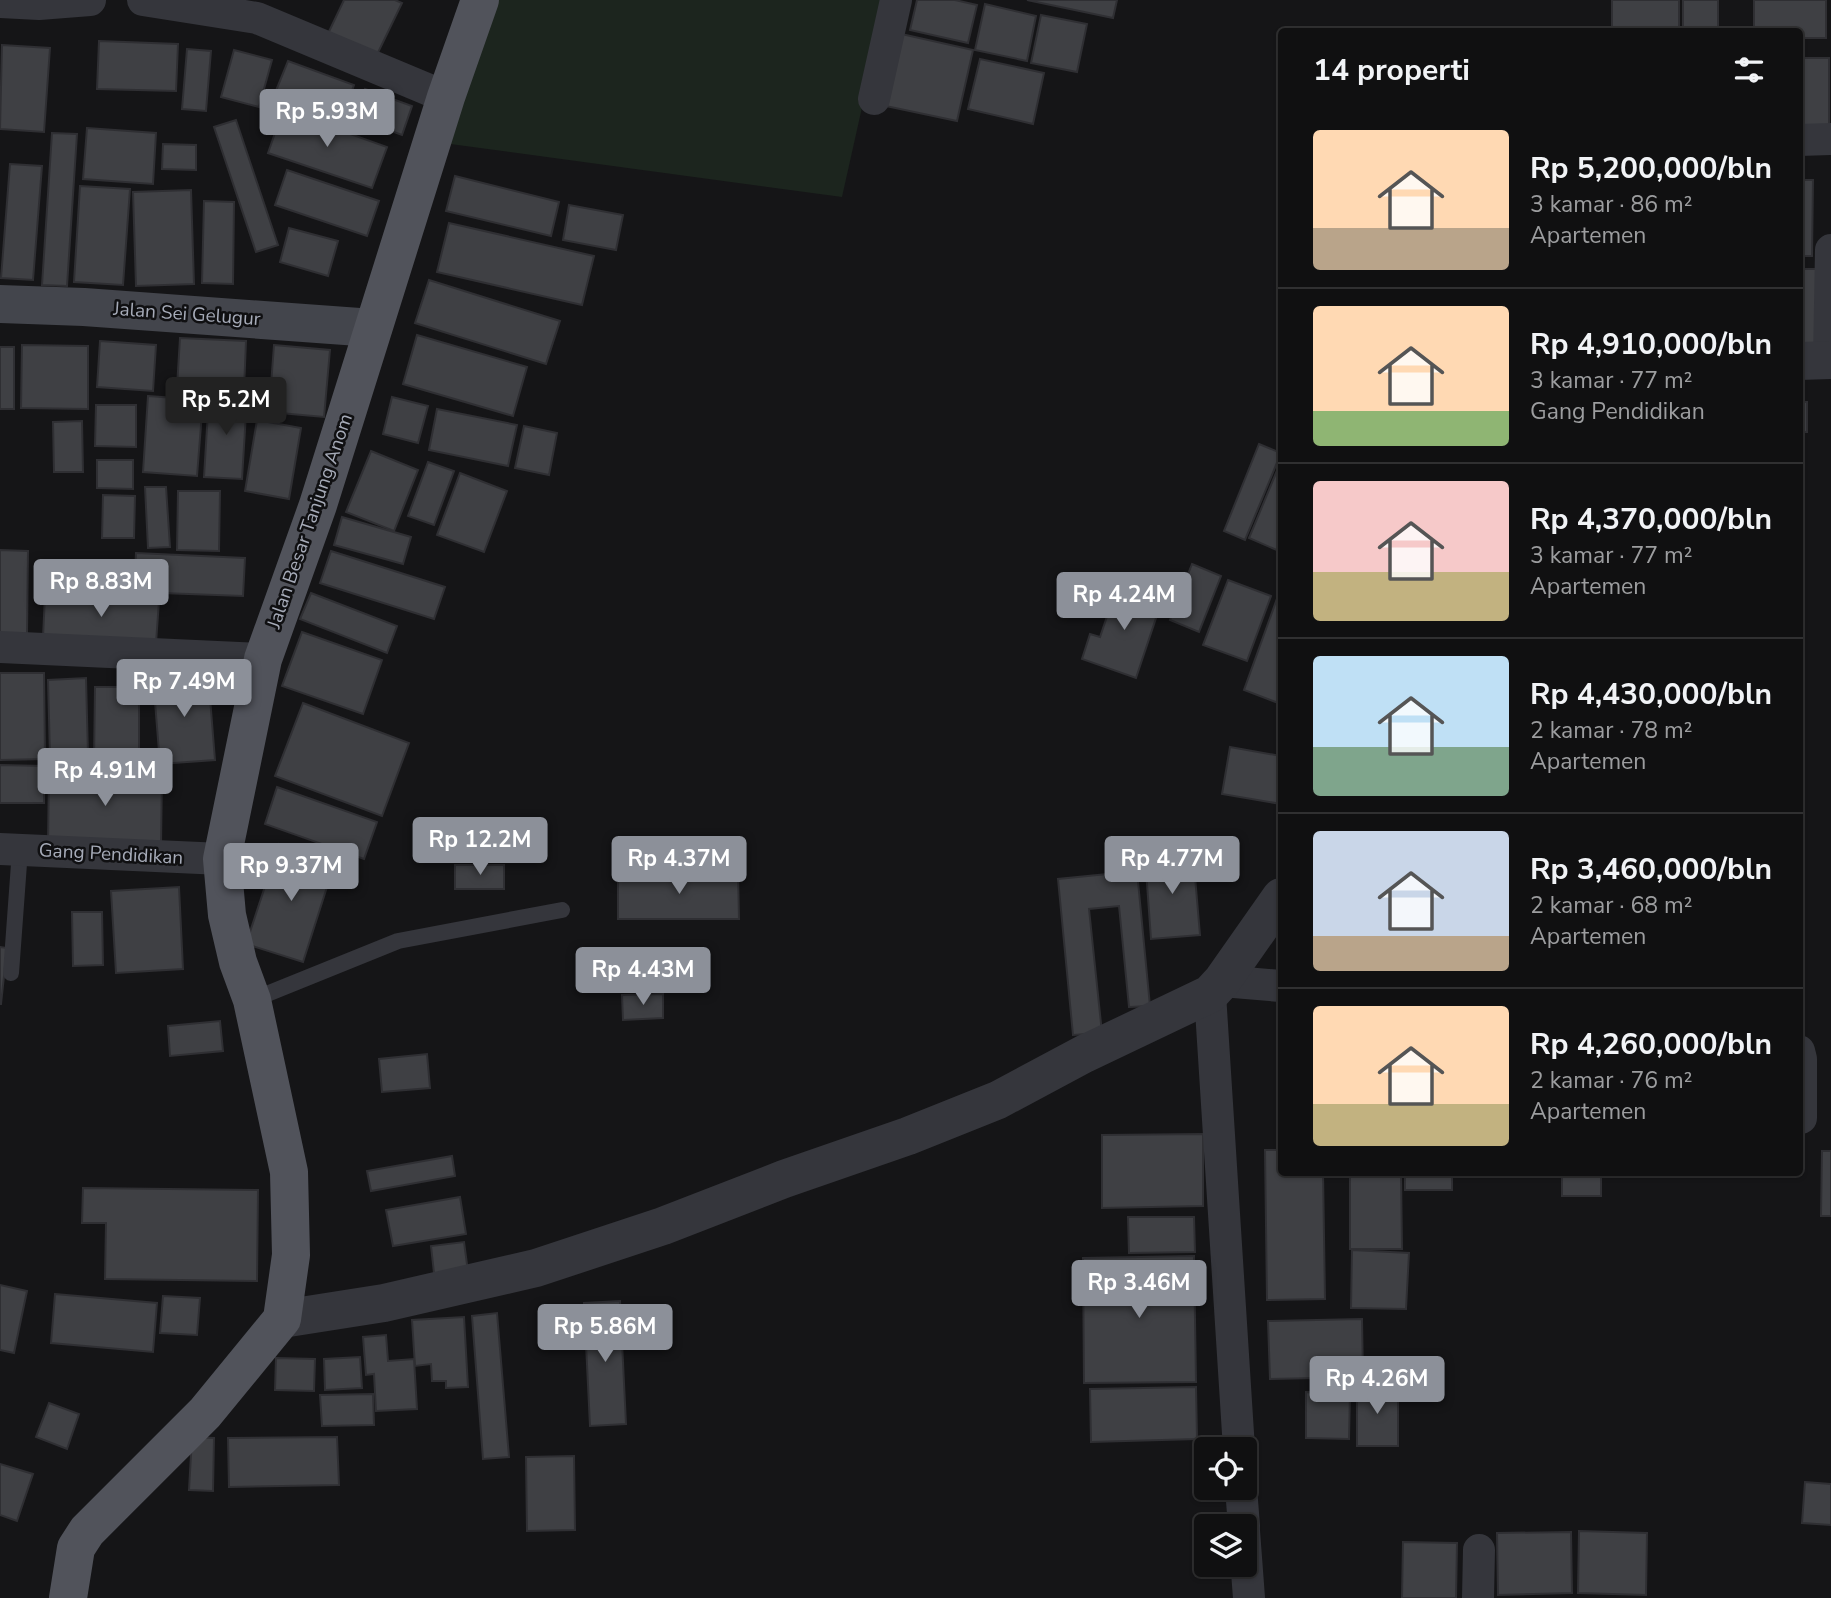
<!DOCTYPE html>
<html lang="id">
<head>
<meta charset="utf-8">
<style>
  body { margin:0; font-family:"Nunito Sans",sans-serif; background:#19191a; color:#f1f3f6; height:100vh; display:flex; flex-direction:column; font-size:26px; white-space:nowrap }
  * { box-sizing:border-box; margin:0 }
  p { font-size:23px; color:#9c9d9f }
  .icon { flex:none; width:38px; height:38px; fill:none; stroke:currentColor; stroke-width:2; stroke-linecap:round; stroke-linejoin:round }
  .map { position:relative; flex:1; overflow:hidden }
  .details { position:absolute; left:1278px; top:28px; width:525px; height:1148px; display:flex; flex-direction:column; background:#101011; border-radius:7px; box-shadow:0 2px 5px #0004,0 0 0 2px #303031 }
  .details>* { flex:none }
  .controls { position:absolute; left:1194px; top:1437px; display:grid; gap:14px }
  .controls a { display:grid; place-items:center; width:63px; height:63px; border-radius:7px; background:#101011; box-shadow:0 2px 5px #0004,0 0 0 2px #303031; font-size:35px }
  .price { position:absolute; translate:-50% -60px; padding:0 16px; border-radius:7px; background:#8c9099; color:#fff; font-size:23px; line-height:46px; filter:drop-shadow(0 2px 4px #0008) }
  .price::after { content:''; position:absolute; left:50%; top:42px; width:21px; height:16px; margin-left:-10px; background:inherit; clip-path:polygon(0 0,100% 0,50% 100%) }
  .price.on { background:#222; color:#fff }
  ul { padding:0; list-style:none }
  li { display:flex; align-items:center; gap:21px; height:175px; padding:0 35px }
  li+li { border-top:2px solid #303031 }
  li span { display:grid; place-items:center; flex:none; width:196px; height:140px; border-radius:7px; color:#555 }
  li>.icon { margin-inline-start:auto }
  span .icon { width:84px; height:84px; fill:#fffc; stroke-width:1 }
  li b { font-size:30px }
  h2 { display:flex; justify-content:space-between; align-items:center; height:84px; padding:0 35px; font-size:30px }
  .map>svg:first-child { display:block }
</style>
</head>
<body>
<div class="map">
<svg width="1831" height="1598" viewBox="0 0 1831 1598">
  <rect width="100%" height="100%" fill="#151517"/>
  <path fill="#1c251e" d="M492,0H886L842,197L443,143Z"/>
  <g fill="#3f4044" stroke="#2f2f33" stroke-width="2">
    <path d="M344,0H395L402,3L372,65L324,42Z"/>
    <path d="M917,0H955L977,5L968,43L910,30Z"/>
    <path d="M1027,0H1117L1113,18Z"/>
    <rect x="1612" y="0" width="67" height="32"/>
    <rect x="1683" y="0" width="35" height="32"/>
    <path d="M1754,0H1826V38H1799V32H1754Z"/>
    <path d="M985,4L1036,16L1027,61L975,50Z"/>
    <path d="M1041,15L1087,24L1077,72L1031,63Z"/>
    <path d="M897,33L973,50L957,121L881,105Z"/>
    <path d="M99,41L178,44L176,91L97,89Z"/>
    <path d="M2,45L50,48L44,132L0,129Z"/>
    <path d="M187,49L211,51L206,111L182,109Z"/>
    <path d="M234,50L272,60L259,107L221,97Z"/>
    <path d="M1799,58H1829V130L1799,131Z"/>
    <path d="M980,59L1044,73L1033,124L968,109Z"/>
    <path d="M288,61L354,85L340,123L273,98Z"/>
    <path d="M365,89L412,106L402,135L355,118Z"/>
    <path d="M283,110L387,147L372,188L268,153Z"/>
    <path d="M236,120L278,245L256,252L214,127Z"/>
    <path d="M87,128L156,133L153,184L83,179Z"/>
    <path d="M52,133L77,134L67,286L42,285Z"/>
    <path d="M163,144L196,145V170L162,169Z"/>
    <path d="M10,164L42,166L33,280L1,278Z"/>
    <path d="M287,170L379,201L367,236L275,205Z"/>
    <path d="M455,176L559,202L551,236L446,211Z"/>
    <path d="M1799,180H1813L1812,256H1799Z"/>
    <path d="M80,186L130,189L123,285L74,282Z"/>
    <path d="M191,190L194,284L136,286L133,192Z"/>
    <path d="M204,201L234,202L233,284L202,283Z"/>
    <path d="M569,205L623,215L616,250L563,240Z"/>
    <path d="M449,223L594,256L582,305L437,272Z"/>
    <path d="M289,228L338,241L328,276L280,262Z"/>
    <path d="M1799,269H1818L1816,349H1799Z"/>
    <path d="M429,280L560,321L546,364L415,323Z"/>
    <path d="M417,335L527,367L513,416L403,384Z"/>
    <path d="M180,338L246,341L244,390L177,387Z"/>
    <path d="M100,341L156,345L153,391L97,387Z"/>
    <path d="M22,345L88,346V409L21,408Z"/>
    <path d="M274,345L330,350L324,417L269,412Z"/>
    <rect x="0" y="347" width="14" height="62"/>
    <path d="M209,395L247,397L242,479L204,477Z"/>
    <path d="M148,396L203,400L197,476L143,472Z"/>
    <path d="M392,397L428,406L418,443L383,434Z"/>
    <rect x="1799" y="402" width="8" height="30"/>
    <path d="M96,405H136V447L95,446Z"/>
    <path d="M437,409L517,425L508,466L429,450Z"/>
    <path d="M257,420L301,428L289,499L245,491Z"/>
    <path d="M82,421L83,472H54L53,422Z"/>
    <path d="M524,426L557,433L549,475L515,468Z"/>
    <path d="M1259,444L1281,453L1245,540L1224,531Z"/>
    <path d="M371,451L418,470L394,531L346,512Z"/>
    <path d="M97,460H133V489L97,488Z"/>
    <path d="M1281,461V545L1279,551L1249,538Z"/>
    <path d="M428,462L454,471L434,525L408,516Z"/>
    <path d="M460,473L507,491L484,552L437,535Z"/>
    <path d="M145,487H166L170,547L148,548Z"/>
    <path d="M178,491H220L219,551L177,550Z"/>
    <path d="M103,495L135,496L134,538H102Z"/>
    <path d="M342,517L411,537L403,564L334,545Z"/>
    <path d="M0,550L28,551L27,634L0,633Z"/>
    <path d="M331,551L445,587L434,619L320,583Z"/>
    <path d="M136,553L245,558L243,596L134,592Z"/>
    <path d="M1192,564L1221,576L1199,632L1170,620Z"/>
    <path d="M1228,580L1271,596L1247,661L1203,645Z"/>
    <path d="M1118,584L1162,600L1136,678L1082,659L1090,634L1100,637Z"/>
    <path d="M311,593L397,626L387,653L300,619Z"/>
    <path d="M1279,593H1281V704L1244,690Z"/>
    <path d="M45,595L159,601L156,643L43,637Z"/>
    <path d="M302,632L382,660L363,714L282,686Z"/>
    <path d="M0,673H44L45,759L0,760Z"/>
    <path d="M208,673L215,760L160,764L153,677Z"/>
    <path d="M86,678L88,755L50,756L48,680Z"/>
    <path d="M95,687H139V764L94,763Z"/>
    <path d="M303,703L409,743L382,816L275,776Z"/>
    <path d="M1230,747L1281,756V804L1222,794Z"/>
    <path d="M0,765L44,766V803H0Z"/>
    <path d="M49,771L162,773L161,846L48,844Z"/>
    <path d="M277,787L377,822L364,859L265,824Z"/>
    <path d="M279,844L335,862L303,962L246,944Z"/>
    <path d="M1193,853L1200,935L1151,939L1145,856Z"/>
    <rect x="455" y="865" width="49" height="24"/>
    <path d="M1137,871L1150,1006L1129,1007L1119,906L1089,909L1102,1033L1073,1035L1058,879Z"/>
    <path d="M738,872L739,919H618V874Z"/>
    <path d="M179,887L183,969L116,973L111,891Z"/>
    <path d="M72,912H102L103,965L73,966Z"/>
    <path d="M0,947L7,948L1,1004H0Z"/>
    <path d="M663,994V1018L623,1020L622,995Z"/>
    <path d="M220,1021L223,1051L170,1056L168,1026Z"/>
    <path d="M427,1054L430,1088L382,1092L379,1059Z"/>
    <path d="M1203,1134V1206L1102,1208V1135Z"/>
    <path d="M1265,1150H1281V1172H1323L1325,1299L1267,1300Z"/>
    <path d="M1822,1151H1831V1216H1821Z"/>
    <path d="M452,1156L455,1176L371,1191L367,1171Z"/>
    <path d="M1350,1172H1401L1402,1249H1350Z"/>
    <rect x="1405" y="1172" width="47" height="18"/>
    <rect x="1562" y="1172" width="39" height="24"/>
    <path d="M83,1188L258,1190L257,1281L105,1279L106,1223H82Z"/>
    <path d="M460,1197L466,1234L393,1246L386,1210Z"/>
    <path d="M1128,1217H1194L1195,1252L1129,1253Z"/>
    <path d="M464,1242L469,1279L435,1282L431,1246Z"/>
    <path d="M1352,1250L1409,1253L1406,1309L1351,1308Z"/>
    <path d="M1194,1256L1196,1382L1084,1383L1083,1258Z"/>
    <path d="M0,1285L27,1291L14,1353L0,1350Z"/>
    <path d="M55,1294L157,1303L153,1352L51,1343Z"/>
    <path d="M163,1296L200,1298L197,1335L160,1333Z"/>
    <path d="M620,1301L626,1424L590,1426L584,1303Z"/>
    <path d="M497,1313L509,1457L483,1459L472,1316Z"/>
    <path d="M464,1317L468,1387L446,1388V1381H432L431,1364L415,1366L412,1320Z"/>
    <path d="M1362,1319L1363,1377L1270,1379L1268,1321Z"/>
    <path d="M386,1335L388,1361L414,1359L417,1409L376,1411L374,1374L366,1375L363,1337Z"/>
    <path d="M360,1357L362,1388L325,1390L324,1359Z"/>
    <path d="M276,1358L315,1359L314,1391L275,1390Z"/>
    <path d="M1196,1387L1197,1439L1091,1442L1090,1389Z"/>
    <rect x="1357" y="1387" width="41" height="59"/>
    <path d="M1306,1392L1350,1393L1349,1439L1306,1438Z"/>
    <path d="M373,1394L374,1425L322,1426L320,1395Z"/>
    <path d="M49,1403L79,1414L67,1449L36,1437Z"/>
    <path d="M192,1437L214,1438L213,1491L189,1490Z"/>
    <path d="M337,1437L339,1485L229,1487L228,1438Z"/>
    <path d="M574,1456L575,1530L527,1531L526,1457Z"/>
    <path d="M0,1464L33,1474L17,1521L0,1515Z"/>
    <path d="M1805,1482L1831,1484V1525L1802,1523Z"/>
    <path d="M1579,1531L1647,1533L1646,1595L1578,1593Z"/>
    <path d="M1571,1532L1572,1593L1498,1595L1497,1533Z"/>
    <path d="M1403,1542L1457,1543L1456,1598H1402Z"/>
  </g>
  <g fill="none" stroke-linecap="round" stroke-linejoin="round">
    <g stroke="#35363c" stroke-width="16">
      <path d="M11,973L20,850"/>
      <path d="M252,1000L398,941L562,910"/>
    </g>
    <g stroke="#35363c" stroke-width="32">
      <path d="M143,0L257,18L446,97"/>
      <path d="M0,2L39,4L90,0"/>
      <path d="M874,99L896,0"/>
      <path d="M1799,140L1831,139"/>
      <path d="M1829,360L1831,250"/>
      <path d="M0,647L263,659"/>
      <path d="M0,849L222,859"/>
      <path d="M1222,981L1281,986"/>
      <path d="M1210,994L1239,1449"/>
      <path d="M1799,1051L1801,1059V1118"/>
      <path d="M1241,1488L1244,1526"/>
      <path d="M1244,1531L1249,1598"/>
      <path d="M1478,1598L1479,1550"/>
    </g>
    <g stroke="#35363c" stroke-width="38">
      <path d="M1799,361L1831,360"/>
      <path d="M282,1319L384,1303L536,1268L663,1226L784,1179L908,1136L998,1100L1084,1054L1210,994L1222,981L1281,897"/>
    </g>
    <path stroke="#43454c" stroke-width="38" d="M0,304L84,307L373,328"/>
    <path stroke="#51535b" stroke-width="38" d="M68,1598L76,1548L87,1531L205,1413L282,1319L291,1255L289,1172L252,1000L238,962L227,915L222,859L263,659L318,505L446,97L480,0"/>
  </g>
  <g text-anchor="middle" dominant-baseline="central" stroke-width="5" stroke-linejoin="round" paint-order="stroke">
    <g font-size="19" fill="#a6abb8" stroke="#101012">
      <text transform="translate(187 314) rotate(4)">Jalan Sei Gelugur</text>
      <text transform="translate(310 521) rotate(-71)">Jalan Besar Tanjung Anom</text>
      <text transform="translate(111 854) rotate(3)">Gang Pendidikan</text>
    </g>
  </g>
</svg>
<div class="controls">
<a><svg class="icon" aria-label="locate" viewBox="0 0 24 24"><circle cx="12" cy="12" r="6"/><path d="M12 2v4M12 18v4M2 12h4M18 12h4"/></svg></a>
<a><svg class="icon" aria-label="layers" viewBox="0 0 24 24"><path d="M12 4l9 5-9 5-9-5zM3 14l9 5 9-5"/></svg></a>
</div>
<b class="price" style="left:327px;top:149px">Rp 5.93M</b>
<b class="price on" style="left:226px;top:437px">Rp 5.2M</b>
<b class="price" style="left:101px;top:619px">Rp 8.83M</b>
<b class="price" style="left:1124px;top:632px">Rp 4.24M</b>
<b class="price" style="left:184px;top:719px">Rp 7.49M</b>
<b class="price" style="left:105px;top:808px">Rp 4.91M</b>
<b class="price" style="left:480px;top:877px">Rp 12.2M</b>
<b class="price" style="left:679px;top:896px">Rp 4.37M</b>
<b class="price" style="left:1172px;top:896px">Rp 4.77M</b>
<b class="price" style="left:291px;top:903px">Rp 9.37M</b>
<b class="price" style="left:643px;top:1007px">Rp 4.43M</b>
<b class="price" style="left:1139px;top:1320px">Rp 3.46M</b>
<b class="price" style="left:605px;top:1364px">Rp 5.86M</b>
<b class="price" style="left:1377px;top:1416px">Rp 4.26M</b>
<section class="details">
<h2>14 properti<svg class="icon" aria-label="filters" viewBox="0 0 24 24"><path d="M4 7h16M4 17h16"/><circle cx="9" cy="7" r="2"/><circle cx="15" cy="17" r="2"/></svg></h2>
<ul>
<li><span style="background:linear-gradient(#ffd9b3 70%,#b9a48a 0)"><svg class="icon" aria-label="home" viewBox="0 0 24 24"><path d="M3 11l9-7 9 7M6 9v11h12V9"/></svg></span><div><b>Rp 5,200,000/bln</b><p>3 kamar · 86 m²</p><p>Apartemen</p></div></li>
<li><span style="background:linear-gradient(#ffd9b3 75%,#8fb573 0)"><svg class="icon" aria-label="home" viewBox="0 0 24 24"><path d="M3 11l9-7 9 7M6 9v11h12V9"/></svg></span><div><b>Rp 4,910,000/bln</b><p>3 kamar · 77 m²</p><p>Gang Pendidikan</p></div></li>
<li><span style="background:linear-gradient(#f6c9c9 65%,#c2b280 0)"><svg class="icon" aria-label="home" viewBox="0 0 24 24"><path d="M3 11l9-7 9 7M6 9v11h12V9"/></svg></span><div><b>Rp 4,370,000/bln</b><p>3 kamar · 77 m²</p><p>Apartemen</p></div></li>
<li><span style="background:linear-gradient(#bfe0f5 65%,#7fa58c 0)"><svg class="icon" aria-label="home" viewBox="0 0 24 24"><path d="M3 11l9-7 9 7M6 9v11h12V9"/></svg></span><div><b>Rp 4,430,000/bln</b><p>2 kamar · 78 m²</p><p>Apartemen</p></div></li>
<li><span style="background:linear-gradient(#c9d6e8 75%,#b9a48a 0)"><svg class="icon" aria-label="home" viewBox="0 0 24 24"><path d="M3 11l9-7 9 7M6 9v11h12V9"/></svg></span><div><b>Rp 3,460,000/bln</b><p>2 kamar · 68 m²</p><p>Apartemen</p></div></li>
<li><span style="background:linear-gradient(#ffd9b3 70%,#c2b280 0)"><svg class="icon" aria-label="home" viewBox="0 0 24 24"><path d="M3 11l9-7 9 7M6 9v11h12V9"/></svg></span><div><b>Rp 4,260,000/bln</b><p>2 kamar · 76 m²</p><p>Apartemen</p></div></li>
</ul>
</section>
</div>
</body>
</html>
